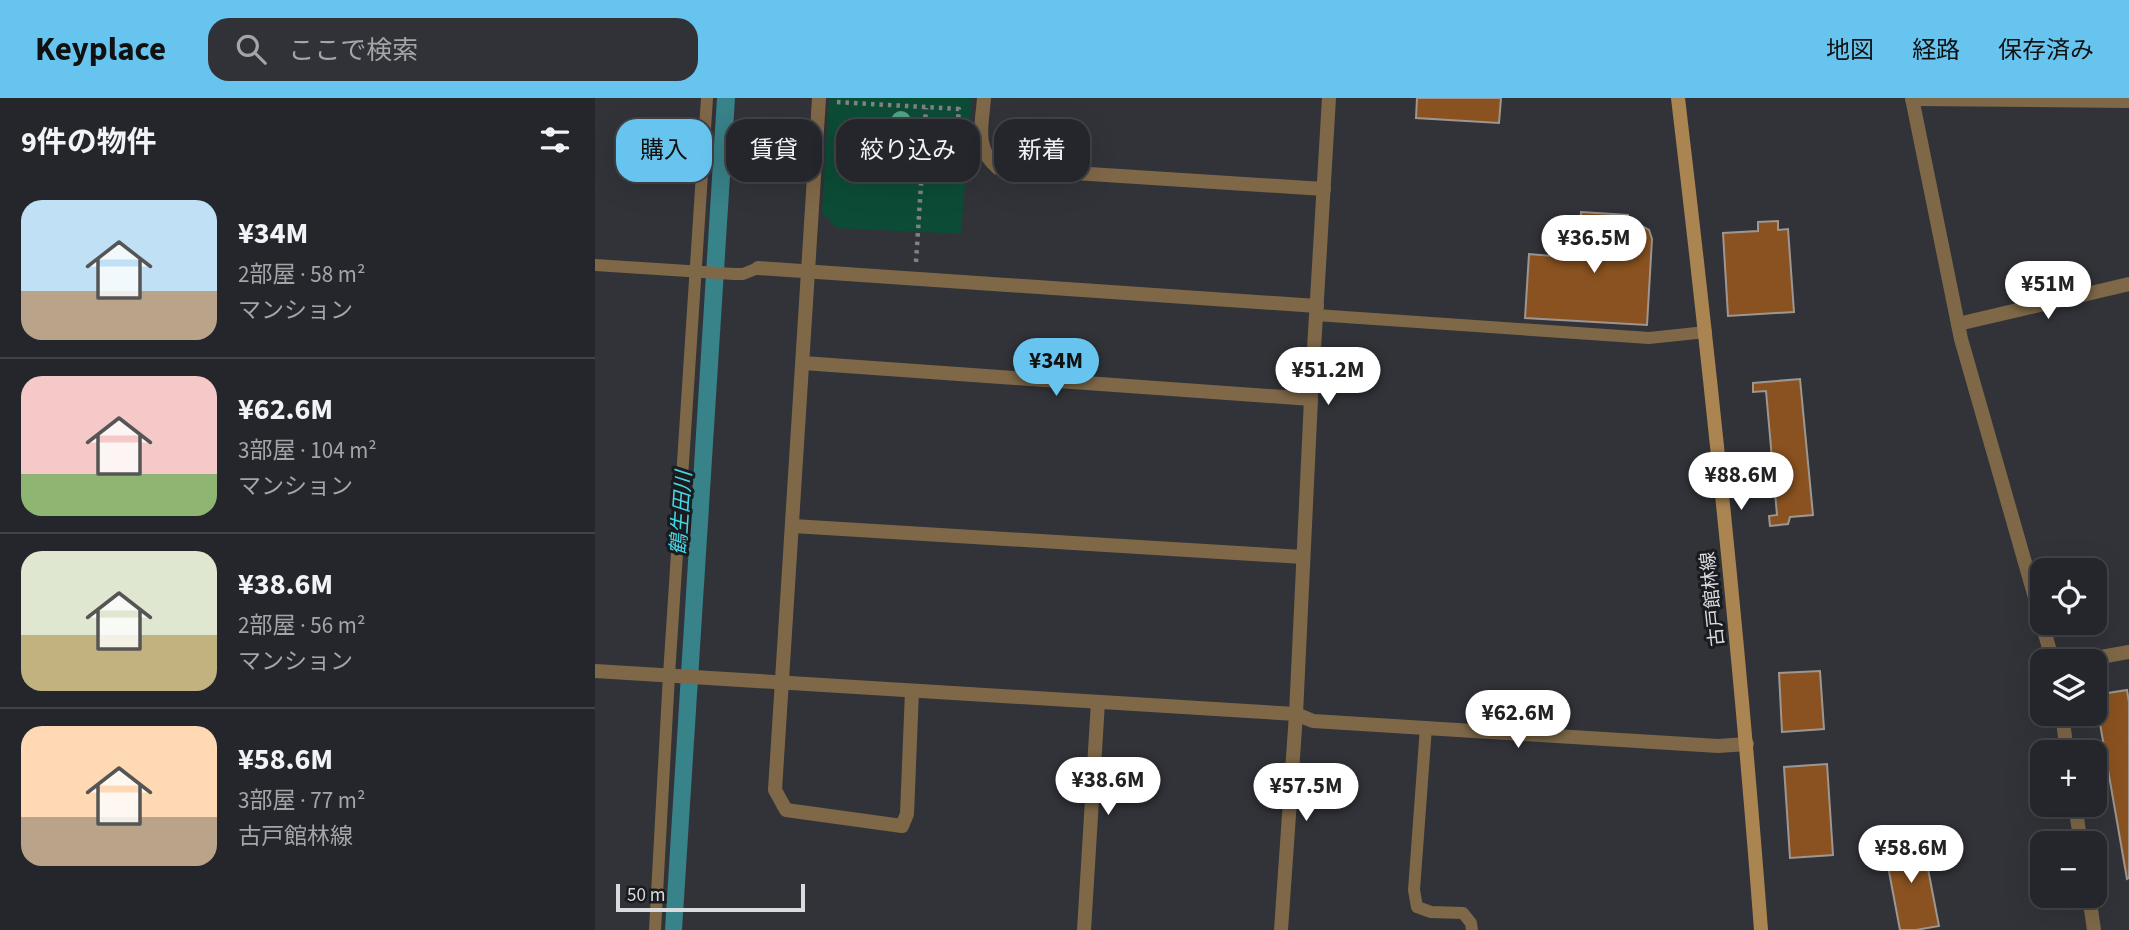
<!DOCTYPE html>
<html lang="ja">
<head>
<meta charset="utf-8">
<style>
  body { margin:0; font-family:"Source Sans 3","Noto Sans JP",sans-serif; background:#313237; color:#f1f3f6; height:100vh; display:flex; flex-direction:column; font-size:26px; white-space:nowrap }
  * { box-sizing:border-box; margin:0 }
  p { font-size:23px; color:#a3a5a9 }
  .icon { flex:none; width:38px; height:38px; fill:none; stroke:currentColor; stroke-width:2; stroke-linecap:round; stroke-linejoin:round }
  .map { position:relative; flex:1; overflow:hidden }
  .drawer { display:flex; flex-direction:column; background:#25262b; width:595px }
  .drawer>* { flex:none }
  .guide { position:absolute; left:21px; top:21px; width:665px; height:63px; display:flex; gap:14px }
  .controls { position:absolute; left:1435px; top:460px; display:grid; gap:14px }
  .controls a { display:grid; place-items:center; width:77px; height:77px; border-radius:14px; background:#25262b; box-shadow:0 7px 28px #0002,0 0 0 2px #424347; font-size:35px }
  .scale { position:absolute; left:21px; bottom:18px; width:189px; box-sizing:border-box; padding-left:7px; border:4px solid #dadbdf; border-top:0; font-size:19px; line-height:24px; white-space:nowrap; color:#dadbdf; -webkit-text-stroke:5px #1a1b1e; paint-order:stroke }
  .price { position:absolute; translate:-50% -60px; padding:0 16px; border-radius:24px; background:#fff; color:#222; font-size:23px; line-height:46px; filter:drop-shadow(0 2px 4px #0008) }
  .price::after { content:''; position:absolute; left:50%; top:42px; width:21px; height:16px; margin-left:-10px; background:inherit; clip-path:polygon(0 0,100% 0,50% 100%) }
  .price.active { background:#67c4ef; color:#111 }
  ul { padding:0; list-style:none }
  li { display:flex; align-items:center; gap:21px; height:175px; padding:0 21px }
  li+li { border-top:2px solid #424347 }
  li span { display:grid; place-items:center; flex:none; width:196px; height:140px; border-radius:21px; color:#555 }
  li>.icon { margin-inline-start:auto }
  span .icon { width:84px; height:84px; fill:#fffc; stroke-width:1 }
  li b { font-size:30px }
  h2 { display:flex; justify-content:space-between; align-items:center; height:84px; padding:0 21px; font-size:30px }
  .pill { padding:0 24px; border-radius:21px; background:#25262b; box-shadow:0 7px 28px #0002,0 0 0 2px #424347; font-size:24px; line-height:63px }
  .pill.active { background:#67c4ef; color:#111 }
  header { display:flex; align-items:center; gap:42px; box-sizing:border-box; height:98px; padding:0 35px; background:#67c4ef; color:#111 }
  header strong { font-size:33px }
  nav { display:flex; gap:38px; margin-inline-start:auto; font-size:24px }
  .search { width:490px; height:63px; background:#313237; display:flex; align-items:center; gap:18px; box-sizing:border-box; padding:0 24px; border-radius:21px; color:#a3a5a9; font-size:26px }
  main { display:flex; flex:1; min-height:0 }
  .map>svg:first-child { display:block }
</style>
</head>
<body>
<header>
<strong>Keyplace</strong>
<div class="search"><svg class="icon" aria-label="search" viewBox="0 0 24 24"><circle cx="10" cy="10" r="6"/><path d="M15 15l6 6"/></svg>ここで検索</div>
<nav><a>地図</a><a>経路</a><a>保存済み</a></nav>
</header>
<main>
<section class="drawer">
<h2>9件の物件<svg class="icon" aria-label="filters" viewBox="0 0 24 24"><path d="M4 7h16M4 17h16"/><circle cx="9" cy="7" r="2"/><circle cx="15" cy="17" r="2"/></svg></h2>
<ul>
<li><span style="background:linear-gradient(#bfe0f5 65%,#b9a48a 0)"><svg class="icon" aria-label="home" viewBox="0 0 24 24"><path d="M3 11l9-7 9 7M6 9v11h12V9"/></svg></span><div><b>¥34M</b><p>2部屋 · 58 m²</p><p>マンション</p></div></li>
<li><span style="background:linear-gradient(#f6c9c9 70%,#8fb573 0)"><svg class="icon" aria-label="home" viewBox="0 0 24 24"><path d="M3 11l9-7 9 7M6 9v11h12V9"/></svg></span><div><b>¥62.6M</b><p>3部屋 · 104 m²</p><p>マンション</p></div></li>
<li><span style="background:linear-gradient(#dfe7d0 60%,#c2b280 0)"><svg class="icon" aria-label="home" viewBox="0 0 24 24"><path d="M3 11l9-7 9 7M6 9v11h12V9"/></svg></span><div><b>¥38.6M</b><p>2部屋 · 56 m²</p><p>マンション</p></div></li>
<li><span style="background:linear-gradient(#ffd9b3 65%,#b9a48a 0)"><svg class="icon" aria-label="home" viewBox="0 0 24 24"><path d="M3 11l9-7 9 7M6 9v11h12V9"/></svg></span><div><b>¥58.6M</b><p>3部屋 · 77 m²</p><p>古戸館林線</p></div></li>
</ul>
</section>
<div class="map">
<svg width="1534" height="832" viewBox="0 0 1534 832">
  <rect width="100%" height="100%" fill="#313339"/>
  <path fill="#0c4c36" d="M234,0H377L366,136L241,130L227,115Z"/>
  <path fill="#388289" d="M122,0H140L87,832H70Z"/>
  <g fill="#8a5220" stroke="#9d9691" stroke-width="2">
    <path d="M822,0H906L904,25L821,20Z"/>
    <path d="M342,34H354L353,47H341Z"/>
    <path d="M986,114L1033,117L1032,137L1038,129L1047,128L1054,132L1057,141L1052,227L930,220L934,156L969,159L970,146L984,147Z"/>
    <path d="M1183,123V132L1193,131L1199,214L1133,218L1128,135L1163,133V124Z"/>
    <path d="M1205,281L1218,417L1195,419L1193,426L1175,428L1174,418L1182,417L1171,293L1158,294V285Z"/>
    <path d="M1225,573L1229,631L1187,634L1184,575Z"/>
    <path d="M1532,592L1534,604V780L1532,781L1500,597Z"/>
    <path d="M1232,666L1238,757L1195,760L1189,669Z"/>
    <path d="M1327,740L1344,828L1321,832H1305L1289,747Z"/>
  </g>
  <g fill="none" stroke-linecap="round" stroke-linejoin="round">
    <g stroke="#818287" stroke-width="4.5" stroke-dasharray="3.5 5" stroke-linecap="butt">
      <path d="M242,4L364,11L359,67"/>
      <path d="M328,64L375,68"/>
      <path d="M321,164L331,10"/>
    </g>
    <g stroke="#7f6848" stroke-width="12">
      <path d="M0,167L139,176H148L163,170"/>
      <path d="M721,217L1054,240L1111,234"/>
      <path d="M831,629L819,792L822,809L836,814L868,815L876,825L877,832"/>
      <path d="M60,832L74,577L112,0"/>
    </g>
    <g stroke="#7f6848" stroke-width="14">
      <path d="M224,0L180,692L191,712L307,728L312,716L317,593"/>
      <path d="M389,0C387,28 379,50 403,70L729,91"/>
      <path d="M1317,0L1366,241L1447,524"/>
      <path d="M1317,1L1534,3"/>
      <path d="M1363,226L1534,186"/>
      <path d="M208,265L716,301"/>
      <path d="M198,428L708,459"/>
      <path d="M1447,525L1458,564"/>
      <path d="M1478,564L1534,554"/>
      <path d="M0,573L701,616L718,623L1123,648L1152,646"/>
      <path d="M1467,616L1472,654"/>
      <path d="M1480,707L1486,746"/>
      <path d="M1494,798L1499,832"/>
      <path d="M489,832L503,604"/>
      <path d="M686,832L701,616L716,301L734,0"/>
    </g>
    <path stroke="#7f6848" stroke-width="14" d="M163,170L722,208"/>
    <path stroke="#aa8551" stroke-width="14" d="M1083,0C1116,277 1145,554 1166,832"/>
  </g>
  <circle fill="#51a386" cx="306" cy="23" r="10"/>
  <g text-anchor="middle" dominant-baseline="central" stroke-width="6" stroke-linejoin="round" paint-order="stroke">
    <g font-size="19" fill="#dadbdf" stroke="#1a1b1e">
      <text transform="translate(1118 501) rotate(-96)">古戸館林線</text>
    </g>
    <g font-size="21" font-style="italic" fill="#43d6e4" stroke="#1a1b1e">
      <text transform="translate(86 415) rotate(-86)">鶴生田川</text>
    </g>
  </g>
</svg>
<div class="controls">
<a><svg class="icon" aria-label="locate" viewBox="0 0 24 24"><circle cx="12" cy="12" r="6"/><path d="M12 2v4M12 18v4M2 12h4M18 12h4"/></svg></a>
<a><svg class="icon" aria-label="layers" viewBox="0 0 24 24"><path d="M12 4l9 5-9 5-9-5zM3 14l9 5 9-5"/></svg></a>
<a>+</a>
<a>−</a>
</div>
<div class="scale">50 m</div>
<b class="price" style="left:999px;top:177px">¥36.5M</b>
<b class="price" style="left:1453px;top:223px">¥51M</b>
<b class="price active" style="left:461px;top:300px">¥34M</b>
<b class="price" style="left:733px;top:309px">¥51.2M</b>
<b class="price" style="left:1146px;top:414px">¥88.6M</b>
<b class="price" style="left:923px;top:652px">¥62.6M</b>
<b class="price" style="left:513px;top:719px">¥38.6M</b>
<b class="price" style="left:711px;top:725px">¥57.5M</b>
<b class="price" style="left:1316px;top:787px">¥58.6M</b>
<div class="guide">
<a class="pill active">購入</a>
<a class="pill">賃貸</a>
<a class="pill">絞り込み</a>
<a class="pill">新着</a>
</div>
</div>
</main>
</body>
</html>
